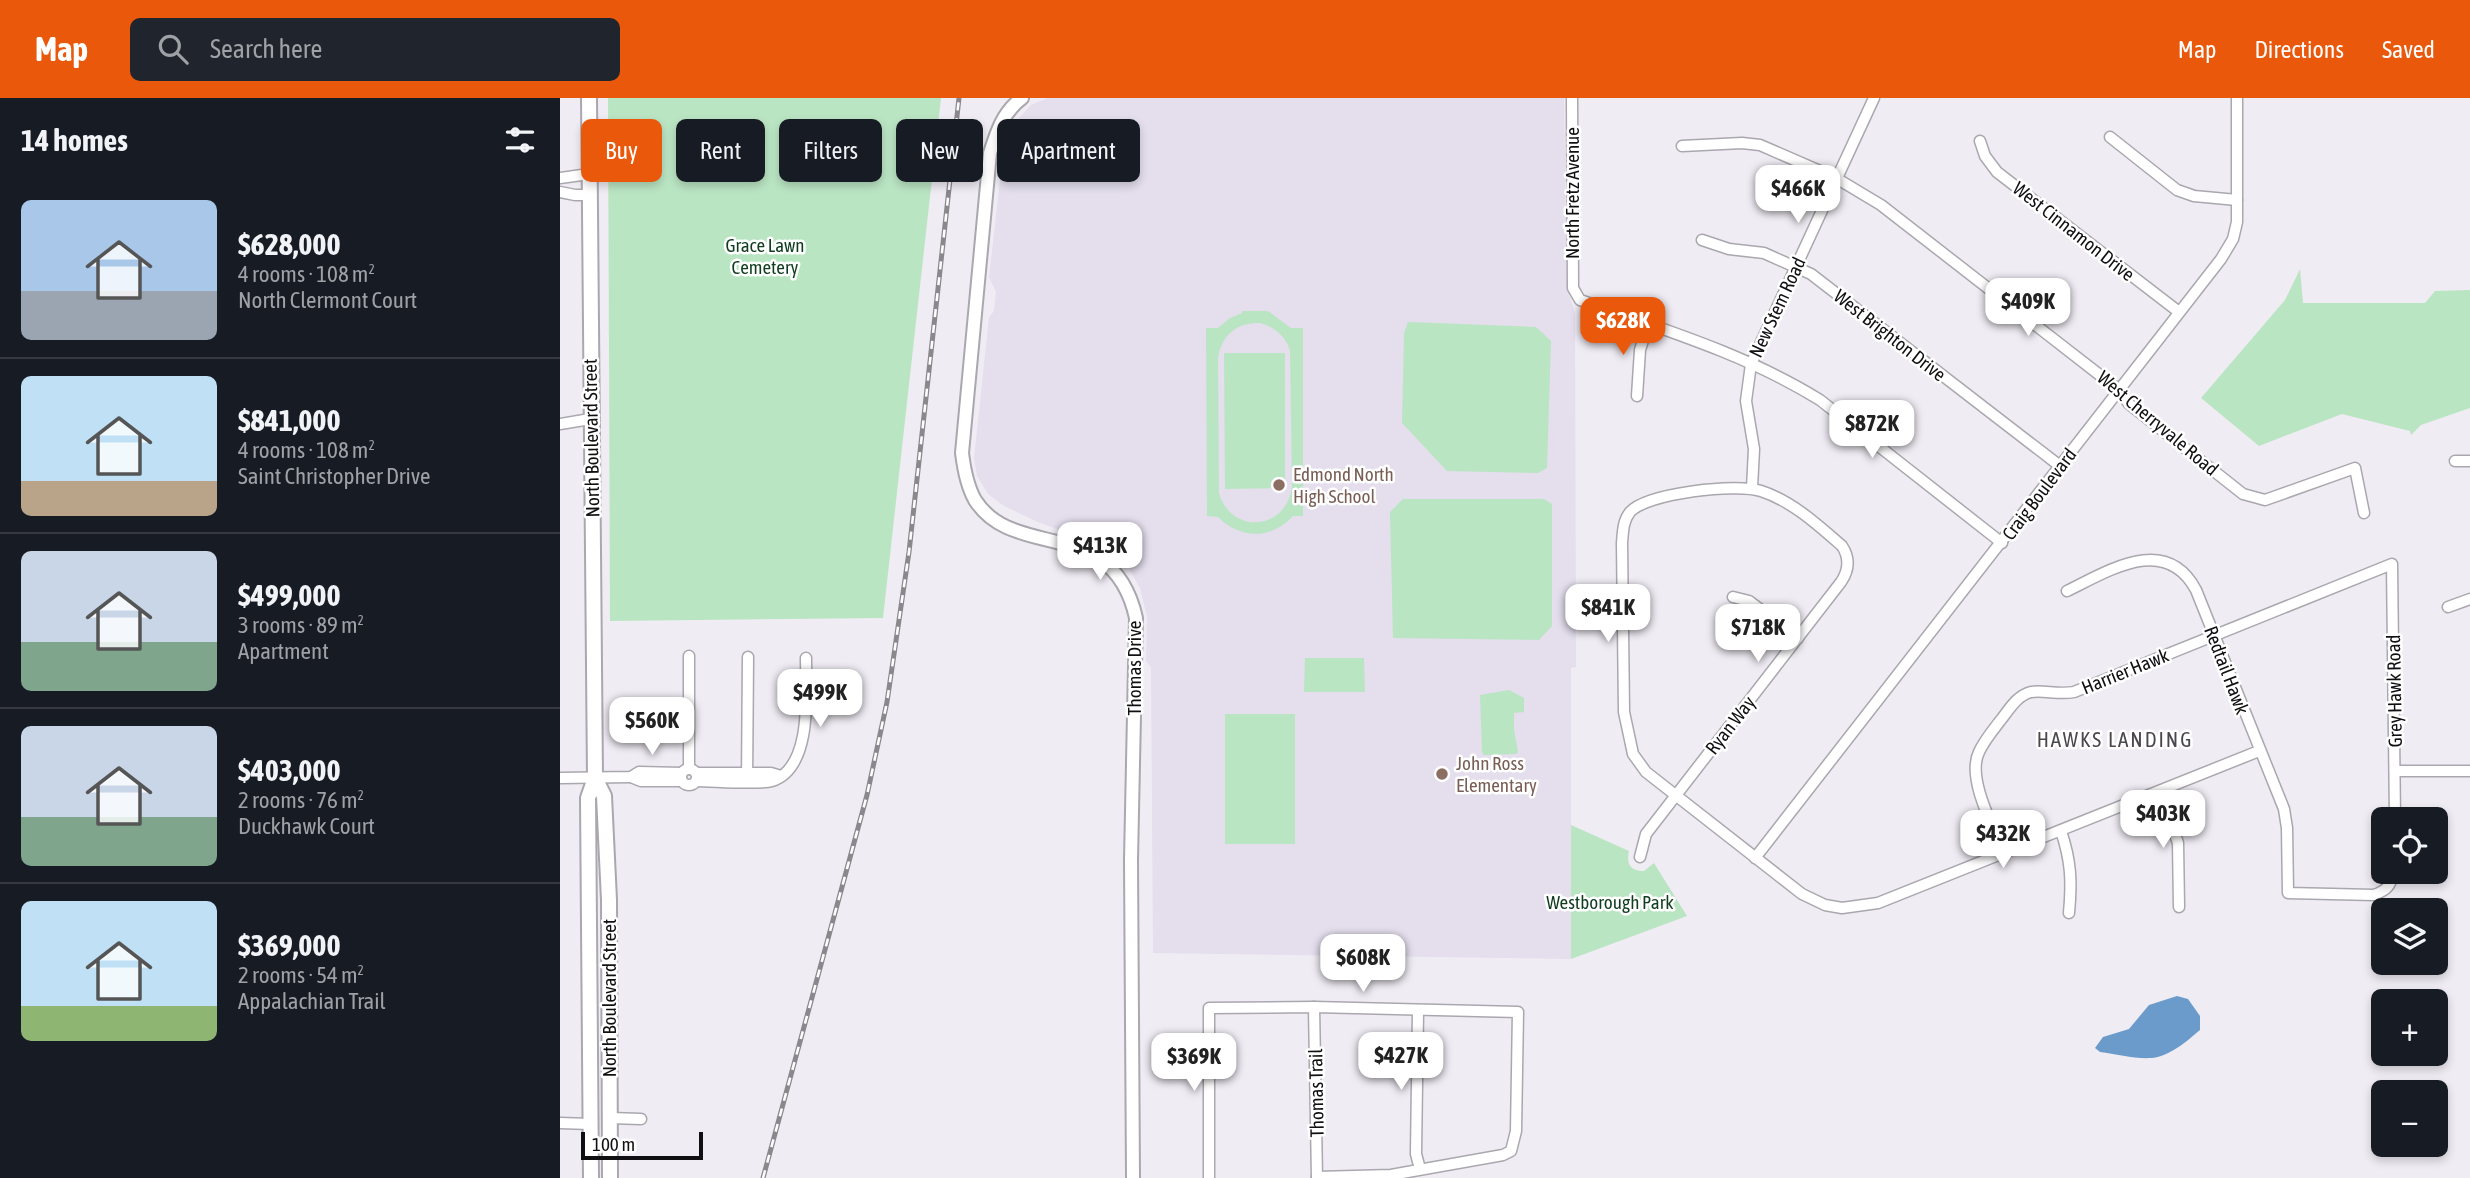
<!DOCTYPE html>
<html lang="en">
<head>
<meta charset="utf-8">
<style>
  body { margin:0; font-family:"Asap Condensed",sans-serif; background:#20242c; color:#f1f3f6; height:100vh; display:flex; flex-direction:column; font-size:26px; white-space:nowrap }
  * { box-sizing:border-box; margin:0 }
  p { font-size:23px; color:#9ea1a6 }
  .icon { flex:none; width:38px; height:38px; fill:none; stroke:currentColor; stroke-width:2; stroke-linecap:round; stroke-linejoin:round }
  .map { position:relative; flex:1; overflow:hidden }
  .side { display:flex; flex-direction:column; background:#171b24; width:560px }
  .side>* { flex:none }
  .hud { position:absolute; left:21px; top:21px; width:665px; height:63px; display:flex; gap:14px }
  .fabs { position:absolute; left:1811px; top:709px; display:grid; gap:14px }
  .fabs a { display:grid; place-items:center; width:77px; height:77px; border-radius:10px; background:#171b24; box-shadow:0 4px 10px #0003; font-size:35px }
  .scale { position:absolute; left:21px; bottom:18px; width:122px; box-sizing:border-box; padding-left:7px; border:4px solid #100f11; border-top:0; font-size:19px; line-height:24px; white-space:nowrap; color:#100f11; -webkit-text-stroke:5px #fff; paint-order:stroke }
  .price { position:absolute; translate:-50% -60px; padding:0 16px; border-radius:14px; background:#fff; color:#222; font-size:23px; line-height:46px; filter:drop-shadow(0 2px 4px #0008) }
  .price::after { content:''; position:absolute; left:50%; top:42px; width:21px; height:16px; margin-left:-10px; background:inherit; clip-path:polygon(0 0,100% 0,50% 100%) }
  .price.current { background:#ea580c; color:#fff }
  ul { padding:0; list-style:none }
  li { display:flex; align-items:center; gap:21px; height:175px; padding:0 21px }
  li+li { border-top:2px solid #363941 }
  li span { display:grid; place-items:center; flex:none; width:196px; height:140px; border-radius:10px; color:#555 }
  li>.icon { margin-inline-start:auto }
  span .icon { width:84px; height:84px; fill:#fffc; stroke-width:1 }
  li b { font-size:30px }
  h2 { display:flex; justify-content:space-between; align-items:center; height:84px; padding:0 21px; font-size:30px }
  .chip { padding:0 24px; border-radius:10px; background:#171b24; box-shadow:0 4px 10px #0003; font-size:24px; line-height:63px }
  .chip.current { background:#ea580c; color:#fff }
  header { display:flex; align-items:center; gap:42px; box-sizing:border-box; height:98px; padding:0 35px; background:#ea580c; color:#fff }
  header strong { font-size:33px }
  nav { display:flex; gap:38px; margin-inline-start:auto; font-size:24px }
  .search { width:490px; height:63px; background:#20242c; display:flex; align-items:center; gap:18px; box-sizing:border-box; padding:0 24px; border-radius:10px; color:#9ea1a6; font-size:26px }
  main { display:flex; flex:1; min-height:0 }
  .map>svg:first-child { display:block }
</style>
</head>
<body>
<header>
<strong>Map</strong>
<div class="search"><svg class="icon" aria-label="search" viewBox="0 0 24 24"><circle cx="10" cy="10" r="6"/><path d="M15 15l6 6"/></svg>Search here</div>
<nav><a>Map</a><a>Directions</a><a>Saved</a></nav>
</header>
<main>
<section class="side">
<h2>14 homes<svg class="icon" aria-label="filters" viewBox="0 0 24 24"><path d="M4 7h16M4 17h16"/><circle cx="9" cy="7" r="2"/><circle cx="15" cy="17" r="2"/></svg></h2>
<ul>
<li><span style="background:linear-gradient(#a9c7e8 65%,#9aa5b1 0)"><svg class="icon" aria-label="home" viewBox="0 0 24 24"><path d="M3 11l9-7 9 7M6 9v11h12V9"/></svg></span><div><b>$628,000</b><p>4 rooms · 108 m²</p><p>North Clermont Court</p></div></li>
<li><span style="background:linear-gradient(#bfe0f5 75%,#b9a48a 0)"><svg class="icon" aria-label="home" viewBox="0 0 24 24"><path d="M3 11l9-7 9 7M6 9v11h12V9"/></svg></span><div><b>$841,000</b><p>4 rooms · 108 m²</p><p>Saint Christopher Drive</p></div></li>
<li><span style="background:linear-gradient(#c9d6e8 65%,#7fa58c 0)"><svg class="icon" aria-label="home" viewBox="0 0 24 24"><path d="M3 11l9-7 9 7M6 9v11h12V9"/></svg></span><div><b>$499,000</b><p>3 rooms · 89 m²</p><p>Apartment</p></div></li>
<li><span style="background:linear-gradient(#c9d6e8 65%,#7fa58c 0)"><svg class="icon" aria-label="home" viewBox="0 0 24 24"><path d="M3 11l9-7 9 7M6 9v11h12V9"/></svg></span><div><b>$403,000</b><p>2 rooms · 76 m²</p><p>Duckhawk Court</p></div></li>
<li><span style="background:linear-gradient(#bfe0f5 75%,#8fb573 0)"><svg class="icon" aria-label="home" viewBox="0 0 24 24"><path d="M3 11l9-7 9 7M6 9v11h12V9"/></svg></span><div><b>$369,000</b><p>2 rooms · 54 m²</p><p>Appalachian Trail</p></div></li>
</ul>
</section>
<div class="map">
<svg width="1910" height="1080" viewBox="0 0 1910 1080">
  <rect width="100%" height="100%" fill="#f0ecf4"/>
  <path fill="#e4deed" d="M488,0H1004L1007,189L1015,216L1016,569L1011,570V861L593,855L591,569L586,563L587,519L580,490L568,469L541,447L478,424L444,408L428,396L417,378L414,360L429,219L434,213L436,194L429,179L443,56L451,30L460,19L471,7Z"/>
  <g fill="#bae5c3" fill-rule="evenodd">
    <path d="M48,0H381L323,520L50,523Z"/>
    <path d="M1740,171L1743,205H1865L1875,193L1910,192V310L1861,327L1851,337L1850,333L1782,316L1699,348L1641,300L1725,202Z"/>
    <path d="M682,213H708L731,230H743V418H733C711,442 680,441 658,419L647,418L646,230H658L670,220L682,215ZM700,225C715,229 725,238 730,252L732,389C726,433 671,437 659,395L658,261C661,238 676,224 700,225Z"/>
    <path d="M848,224L976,229L991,243L987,370L978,375L887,373L842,325L844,235Z"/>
    <path d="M664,255H725V390L665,391Z"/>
    <path d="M843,401H984L992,406V528L979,542L833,540L830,414Z"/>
    <path d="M745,560H804L805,594H744Z"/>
    <path d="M949,592L964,600V614L954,615V632L958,654L956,656L924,657L922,654L920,597Z"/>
    <rect x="665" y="616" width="70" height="130"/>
    <path d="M1011,727L1069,753C1066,767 1071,773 1084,773L1094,765L1127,818L1011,861Z"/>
  </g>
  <path fill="#6b9bca" d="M1617,898L1628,901L1640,918V932C1627,943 1609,959 1591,960C1575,961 1556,956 1540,954L1535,950L1543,939L1569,931L1589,907Z"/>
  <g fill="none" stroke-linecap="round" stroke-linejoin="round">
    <defs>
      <g id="minor">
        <path d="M1012,0L1013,190L1020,202C1102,231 1186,256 1260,302L1442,445"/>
        <path d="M1550,39L1617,92L1634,98L1677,102"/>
        <path d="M1420,43L1425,58L1437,74L1619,214"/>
        <path d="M1122,48L1182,45L1200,47L1276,80L1321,107L1559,292L1569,306L1683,396L1705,402L1795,370L1804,415"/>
        <path d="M0,80L29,76"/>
        <path d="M0,94L15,97H29"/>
        <path d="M1142,142L1169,151L1204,155L1251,176L1500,368"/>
        <path d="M1077,298L1080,252L1088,226"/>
        <path d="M0,326L30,321"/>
        <path d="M1895,363H1910"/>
        <path d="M1192,390L1194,351L1186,303L1191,266L1314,0"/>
        <path d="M1507,493C1550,472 1606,436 1636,492L1724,711L1727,730L1728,795L1814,797C1827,792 1831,788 1833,774"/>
        <path d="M1173,499L1189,503L1238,540"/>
        <path d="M1888,509L1910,501"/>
        <path d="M129,558V671"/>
        <circle cx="129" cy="679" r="8"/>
        <path d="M1835,673H1910"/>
        <path d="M136,675H211L221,678"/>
        <path d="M71,679L81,683H122"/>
        <path d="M0,680L71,679L79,674L122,675"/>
        <path d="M136,683C153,683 198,687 212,683C253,670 246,594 246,560"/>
        <path d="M187,683L188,559"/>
        <path d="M1600,693L1618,745L1619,809"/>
        <path d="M1501,733C1511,763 1512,783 1509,815"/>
        <path d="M1444,756C1434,730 1406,680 1419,654C1424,643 1433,632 1440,623C1449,612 1456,598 1471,594C1484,592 1499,597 1514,594L1832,466L1835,721"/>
        <path d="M1080,759L1086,736L1281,484C1289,472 1290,460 1282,448C1258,427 1232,403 1201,393C1177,385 1087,395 1070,414C1063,423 1063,433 1062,445L1064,614L1073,656L1086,674L1242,796L1265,807L1282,810L1318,805L1699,653"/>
        <path d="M1195,760L1661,161L1673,141L1677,124V0"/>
        <path d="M754,909L757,1080"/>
        <path d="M858,913L856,1056L860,1071"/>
        <path d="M50,1020L81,1021"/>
        <path d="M0,1025L30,1026"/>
        <path d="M649,1080V910L754,909L958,914L956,1033L951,1053L943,1057L831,1077L757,1079"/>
      </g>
      <path id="tertiary" d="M462,0C443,14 437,33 430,55L402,355C404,371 407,388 415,402C454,464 553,416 576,520L571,762L573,1080"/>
      <g id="secondary">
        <path d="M29,0L35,680L28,700L31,1080"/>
        <path d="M35,680L44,698L49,802L50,1080"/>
      </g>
    </defs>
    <use href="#minor" stroke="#aaa7ae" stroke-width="13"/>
    <use href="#tertiary" stroke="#aaa7ae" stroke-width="16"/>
    <use href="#secondary" stroke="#aaa7ae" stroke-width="18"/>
    <use href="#minor" stroke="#fff" stroke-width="10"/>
    <use href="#tertiary" stroke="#fff" stroke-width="12"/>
    <use href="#secondary" stroke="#fff" stroke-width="14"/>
    <defs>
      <path id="rail" d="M203,1080L307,697L327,604L349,454L399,0"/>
    </defs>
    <use href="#rail" stroke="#8a878d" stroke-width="5"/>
    <use href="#rail" stroke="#fff" stroke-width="2.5" stroke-dasharray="8" stroke-linecap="butt"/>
  </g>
  <g fill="#8d6e63" stroke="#fff" stroke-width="2.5">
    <circle cx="719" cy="387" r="7"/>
    <circle cx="882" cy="676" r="7"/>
  </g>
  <g text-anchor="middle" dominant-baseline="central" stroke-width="5" stroke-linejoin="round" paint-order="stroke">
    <g font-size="19" fill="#100f11" stroke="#fff">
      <text transform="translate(1012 95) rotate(-90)">North Fretz Avenue</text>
      <text transform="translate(1514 133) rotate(38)">West Cinnamon Drive</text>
      <text transform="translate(1217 209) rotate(-65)">New Stem Road</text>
      <text transform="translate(1330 237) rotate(38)">West Brighton Drive</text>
      <text transform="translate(1598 325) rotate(40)">West Cherryvale Road</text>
      <text transform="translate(31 340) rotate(-91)">North Boulevard Street</text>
      <text transform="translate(1479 396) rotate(-53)">Craig Boulevard</text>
      <text transform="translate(574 570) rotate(-90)">Thomas Drive</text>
      <text transform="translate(1667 572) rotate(69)">Redtail Hawk</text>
      <text transform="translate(1565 573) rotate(-22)">Harrier Hawk</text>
      <text transform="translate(1834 593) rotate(-91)">Grey Hawk Road</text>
      <text transform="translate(1170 627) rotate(-52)">Ryan Way</text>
      <text transform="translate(49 900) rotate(-90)">North Boulevard Street</text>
      <text transform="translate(756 995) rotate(-91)">Thomas Trail</text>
    </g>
    <g font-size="19" fill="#103c1f" stroke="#fff">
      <text x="205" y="147">Grace Lawn<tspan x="205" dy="22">Cemetery</tspan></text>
      <text x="1050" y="804">Westborough Park</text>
    </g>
    <g font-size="19" fill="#785e54" stroke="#fff" text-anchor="start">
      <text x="733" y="376">Edmond North<tspan x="733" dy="22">High School</tspan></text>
      <text x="896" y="665">John Ross<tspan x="896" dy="22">Elementary</tspan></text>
    </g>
    <g font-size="21" letter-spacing="2" fill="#4a484e" stroke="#fff">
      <text x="1555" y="641">HAWKS LANDING</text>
    </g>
  </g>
</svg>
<div class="fabs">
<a><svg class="icon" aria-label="locate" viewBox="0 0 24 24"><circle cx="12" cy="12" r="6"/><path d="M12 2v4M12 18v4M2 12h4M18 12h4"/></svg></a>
<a><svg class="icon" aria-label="layers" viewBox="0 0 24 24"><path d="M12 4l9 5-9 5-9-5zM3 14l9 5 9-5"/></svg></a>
<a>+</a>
<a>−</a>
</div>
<div class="scale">100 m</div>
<b class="price" style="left:1238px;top:127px">$466K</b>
<b class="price" style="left:1468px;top:240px">$409K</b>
<b class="price current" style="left:1063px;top:259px">$628K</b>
<b class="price" style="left:1312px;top:362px">$872K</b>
<b class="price" style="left:540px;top:484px">$413K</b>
<b class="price" style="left:1048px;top:546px">$841K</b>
<b class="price" style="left:1198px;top:566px">$718K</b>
<b class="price" style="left:260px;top:631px">$499K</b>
<b class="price" style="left:92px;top:659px">$560K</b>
<b class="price" style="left:1603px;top:752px">$403K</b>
<b class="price" style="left:1443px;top:772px">$432K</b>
<b class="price" style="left:803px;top:896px">$608K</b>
<b class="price" style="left:841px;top:994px">$427K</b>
<b class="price" style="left:634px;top:995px">$369K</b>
<div class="hud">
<a class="chip current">Buy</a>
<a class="chip">Rent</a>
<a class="chip">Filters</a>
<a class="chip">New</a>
<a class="chip">Apartment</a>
</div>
</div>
</main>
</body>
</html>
